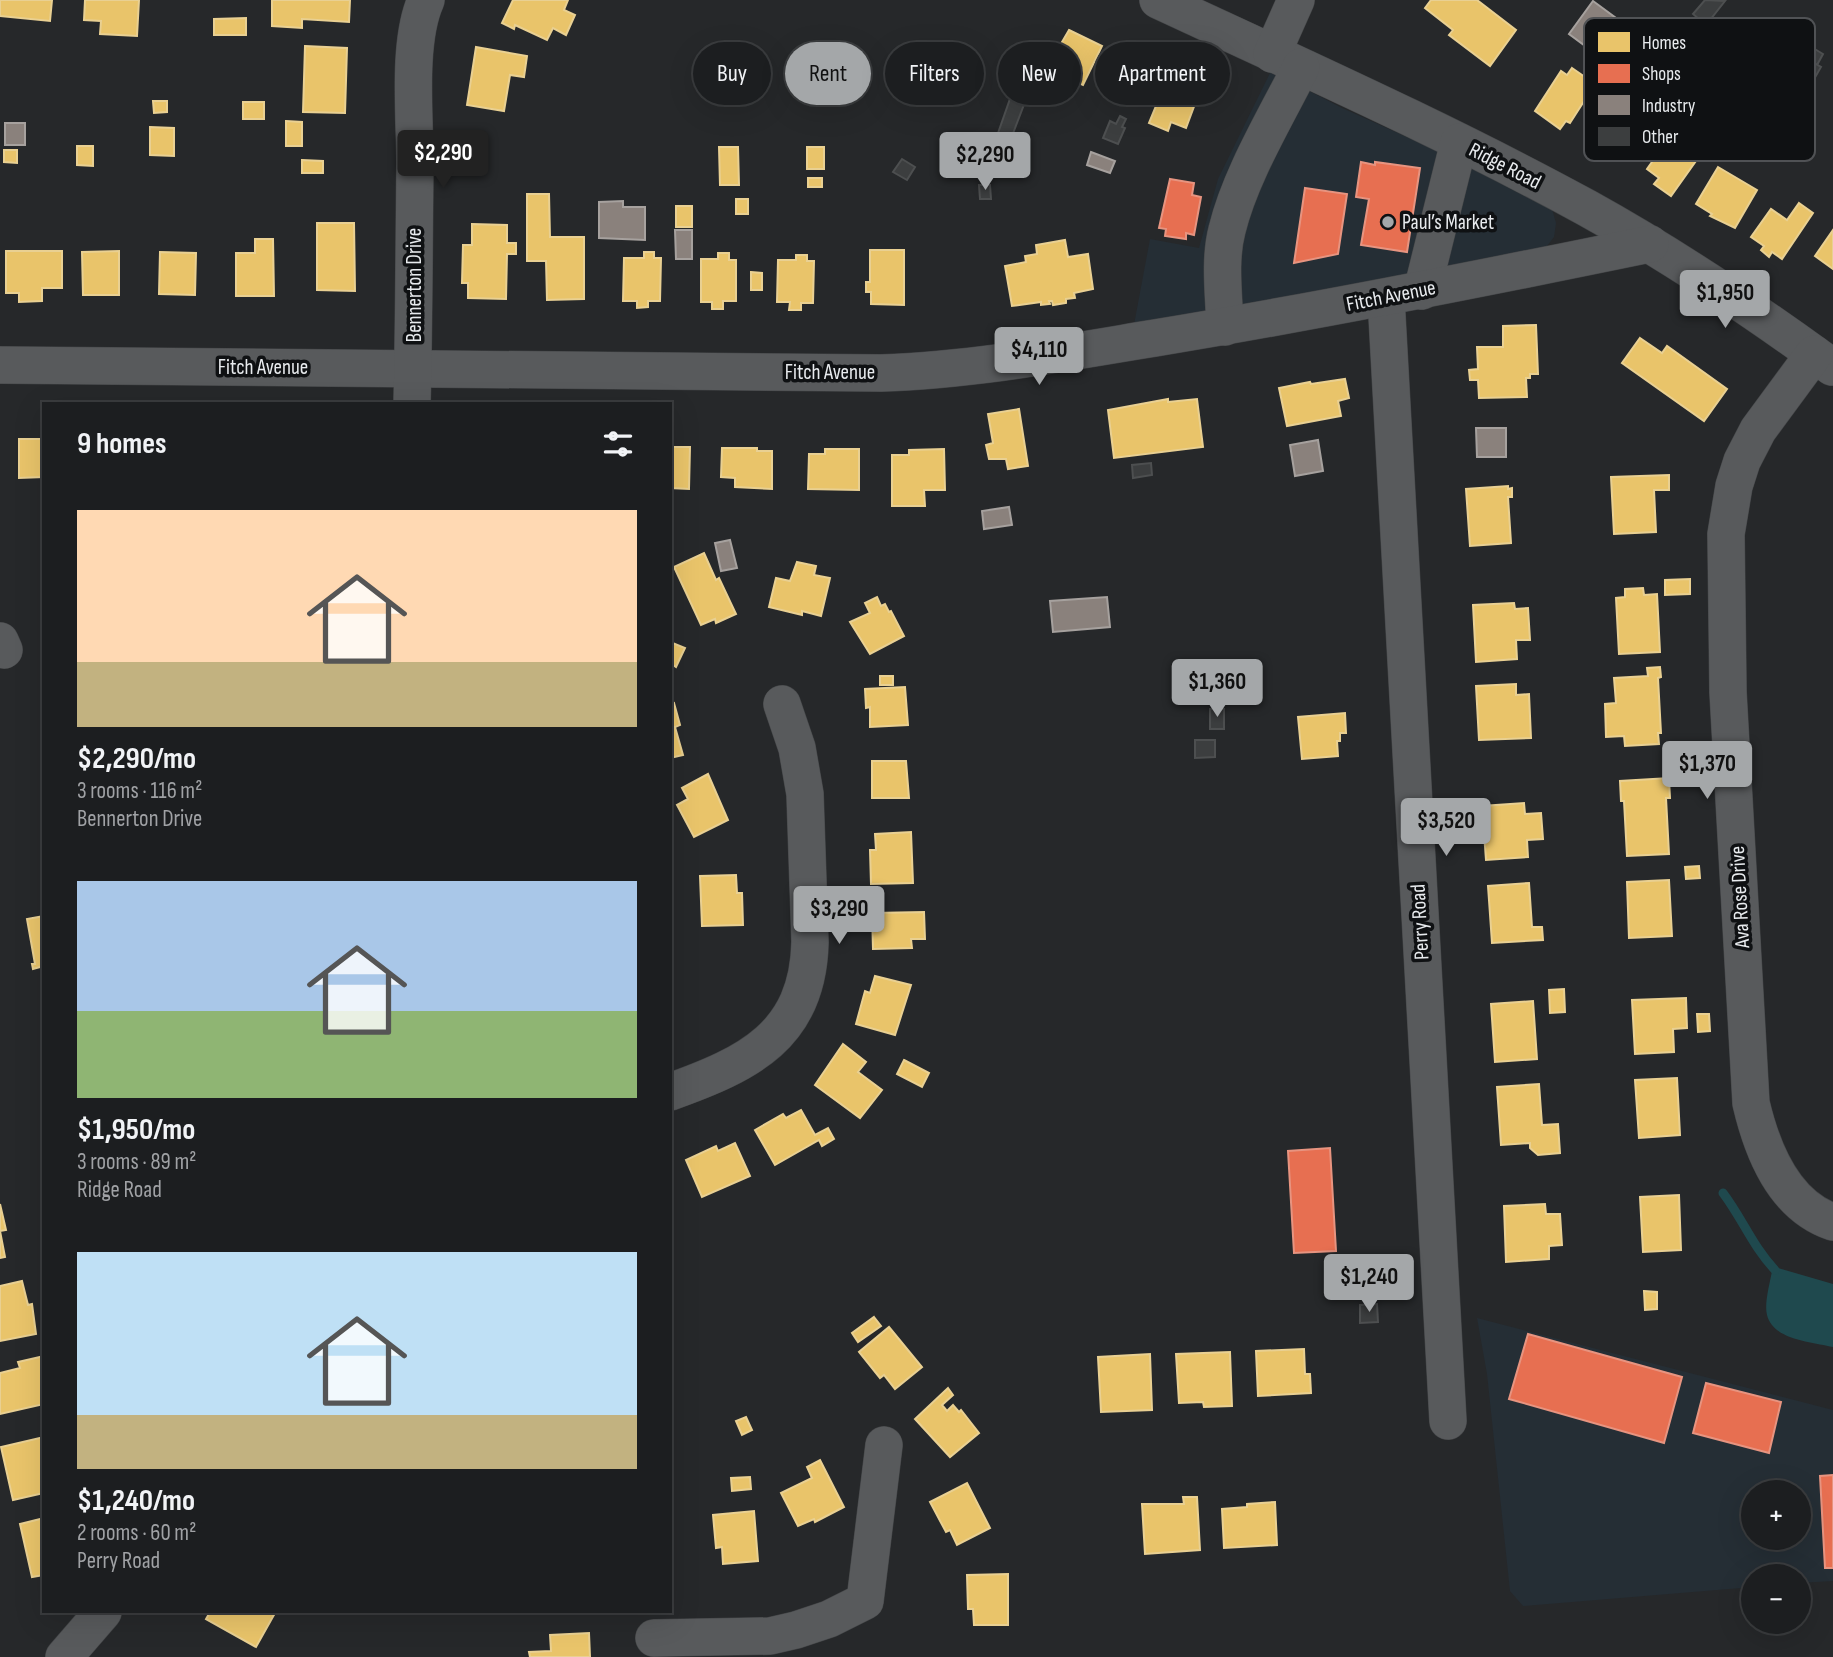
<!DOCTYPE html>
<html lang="en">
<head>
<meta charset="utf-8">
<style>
  body { margin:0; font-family:"Sofia Sans Condensed",sans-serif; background:#292b2d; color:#f1f3f6; height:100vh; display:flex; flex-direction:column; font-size:26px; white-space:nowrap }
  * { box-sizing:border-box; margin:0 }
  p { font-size:23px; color:#a0a2a5 }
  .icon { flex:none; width:38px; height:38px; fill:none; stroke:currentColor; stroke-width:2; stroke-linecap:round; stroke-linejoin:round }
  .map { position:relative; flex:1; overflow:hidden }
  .drawer { position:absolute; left:42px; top:402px; width:630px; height:1211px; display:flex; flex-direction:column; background:#1c1e20; border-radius:0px; box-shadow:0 7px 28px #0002,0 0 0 2px #3a3c3e }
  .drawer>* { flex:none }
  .banner { position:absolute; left:693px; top:42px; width:665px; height:63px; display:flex; gap:14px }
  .buttons { position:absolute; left:1741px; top:1480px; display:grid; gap:14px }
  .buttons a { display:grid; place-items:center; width:70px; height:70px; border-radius:50%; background:#1c1e20; box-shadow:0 7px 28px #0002,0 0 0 2px #3a3c3e; font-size:35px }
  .price { position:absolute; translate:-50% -60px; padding:0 16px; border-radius:7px; background:#a4a7a9; color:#111; font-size:23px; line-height:46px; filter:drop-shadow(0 2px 4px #0008) }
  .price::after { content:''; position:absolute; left:50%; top:42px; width:21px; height:16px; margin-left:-10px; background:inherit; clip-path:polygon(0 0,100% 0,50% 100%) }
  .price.current { background:#222; color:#fff }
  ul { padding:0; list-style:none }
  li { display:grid; align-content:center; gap:14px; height:371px; padding:0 35px }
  li span { display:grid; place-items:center; height:217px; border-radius:0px; color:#555 }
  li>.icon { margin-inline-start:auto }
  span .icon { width:126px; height:126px; fill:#fffc; stroke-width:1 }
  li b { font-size:30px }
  h2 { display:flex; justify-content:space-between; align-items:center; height:84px; padding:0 35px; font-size:30px }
  .tag { padding:0 24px; border-radius:32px; background:#1c1e20; box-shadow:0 7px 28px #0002,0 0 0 2px #3a3c3e; font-size:24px; line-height:63px }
  .tag.current { background:#a4a7a9; color:#111 }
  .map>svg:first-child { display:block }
</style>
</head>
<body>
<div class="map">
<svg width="1833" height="1657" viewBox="0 0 1833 1657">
  <rect width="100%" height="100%" fill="#26282a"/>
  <g fill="#252e35" fill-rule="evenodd">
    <path d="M1271,71L1342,108L1501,179L1552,209L1556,223L1554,237L1540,255L1133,330L1150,239L1199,248L1218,179Z"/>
    <path d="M1477,1318L1833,1410V1581L1799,1583V1577H1754L1753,1587L1523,1606L1510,1591L1487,1374ZM1754,1493H1799V1538H1754Z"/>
  </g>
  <path fill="#1f494e" d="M1778,1268L1833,1284V1347C1812,1342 1773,1340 1767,1315C1764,1303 1770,1283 1772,1271Z"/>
  <g fill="#e9c46a" stroke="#e9d092" stroke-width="2">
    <path d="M0,0H52L50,21L0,16Z"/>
    <path d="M85,0H139L137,36L100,34L101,21L84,20Z"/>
    <path d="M272,0H350L349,22L302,19V28L272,26Z"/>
    <path d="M513,0H568L564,10L575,15L566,35L553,28L547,40L515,25L514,29L502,23Z"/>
    <path d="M1431,0H1477L1516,30L1490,66L1449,35L1453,30L1425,8Z"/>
    <path d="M246,18V35H214V19Z"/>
    <path d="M1069,30L1102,46L1083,85L1079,83L1076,90L1048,76L1052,68L1048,66Z"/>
    <path d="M305,46L347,48L345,113L303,112Z"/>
    <path d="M476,47L527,56L524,77L510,75L504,111L467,105Z"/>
    <path d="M1572,68L1595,84L1570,123L1566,121L1560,129L1535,111L1561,71L1567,75Z"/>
    <path d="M1170,72L1202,85L1186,128L1171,122L1168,131L1149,123Z"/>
    <path d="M153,101H167V112L154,113Z"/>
    <rect x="243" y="102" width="21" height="17"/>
    <path d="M286,121L302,122V146H286Z"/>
    <path d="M1695,125L1713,137L1671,196L1654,184L1659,178L1647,169L1674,131L1685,139Z"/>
    <path d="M150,127L174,128V156L150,155Z"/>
    <path d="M77,146H93V166L77,165Z"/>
    <path d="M719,147H738L739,185H720Z"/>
    <rect x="807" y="147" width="17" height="22"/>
    <path d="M4,150H17V163L4,162Z"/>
    <path d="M302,160L323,161V173H302Z"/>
    <path d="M1718,167L1757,190L1735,228L1710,216L1712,214L1696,204Z"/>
    <rect x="808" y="178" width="14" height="9"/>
    <path d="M527,194H549L550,237H584V299L547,300L546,261H527Z"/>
    <rect x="736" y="199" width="12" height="15"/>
    <path d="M1799,203L1813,213L1782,259L1772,252L1769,257L1761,250L1764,246L1751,237L1771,209L1787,220Z"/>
    <rect x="676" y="206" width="16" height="21"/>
    <path d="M317,223H354L355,291L317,290Z"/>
    <path d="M472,224L507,225V243H516V254H507L506,299L468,298V283H462L463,245H472Z"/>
    <path d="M1833,230V269L1815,256Z"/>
    <path d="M255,239H273L274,296H236V253H255Z"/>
    <path d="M1065,240L1068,257L1088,254L1093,289L1074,293L1075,298L1066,299V303L1053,305L1052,301H1049L1050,304L1041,305V302L1012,306L1005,266L1026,262L1025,256L1037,254L1036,245Z"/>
    <path d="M870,250H904V305L871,304V292H866V282H870Z"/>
    <path d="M6,251H62V288H42V301L19,302V293H6Z"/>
    <path d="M119,251V295H83L82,252Z"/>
    <path d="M160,252L196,253L195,295L159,294Z"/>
    <path d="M644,252H654V258H661L660,301H648V307L637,308V301H623L624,258H644Z"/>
    <path d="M718,253H729V260H736V301H723V309H712V302H701V259H718Z"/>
    <path d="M796,255H807V261H814L813,303H801V310H789L790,302H777L778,260H796Z"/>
    <path d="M751,272L762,273V290H751Z"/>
    <path d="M1536,325L1538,374H1530V378H1526L1527,397L1479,398L1478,380H1470L1469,370L1478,369L1477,347H1503V326Z"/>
    <path d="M1640,338L1662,353L1667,346L1727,389L1704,421L1622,363Z"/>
    <path d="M1345,379L1349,398L1338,401L1341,416L1287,426L1279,388L1310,382L1311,384Z"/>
    <path d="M1168,399V402L1197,399L1203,447L1114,458L1108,410Z"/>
    <path d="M1019,409L1028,466L1008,469L1006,459H989L986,445L993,443L988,414Z"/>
    <path d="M19,439H44V477L19,478Z"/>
    <path d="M670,447H690L689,489L670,488Z"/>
    <path d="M722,448H757V451H772V489L735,487V478L721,477Z"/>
    <path d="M825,449H859V490L808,489L809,454H825Z"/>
    <path d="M944,449L945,490H924L925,506H892V455H909V450Z"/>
    <path d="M1669,475V490H1654L1656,532L1614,534L1611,477Z"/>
    <path d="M1508,486V489L1512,488V497H1508L1511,543L1470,546L1466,489Z"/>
    <path d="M704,553L716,580L719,578L736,614L716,623L715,619L701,625L674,567Z"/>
    <path d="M797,562L816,566L814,575L830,578L821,616L802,611V615L769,607L776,578L790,581Z"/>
    <path d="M1690,579V594L1665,595V580Z"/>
    <path d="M1643,588L1644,595L1657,594L1660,652L1619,654L1616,598L1625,597V589Z"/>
    <path d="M877,597L881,606L885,604L889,612L891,611L904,636L870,654L850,622L870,613L865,603Z"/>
    <path d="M1514,603L1515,609L1528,608L1530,640H1516L1517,659L1476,662L1473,605Z"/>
    <path d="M670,642L685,648L676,667L673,665L670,671Z"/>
    <path d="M1660,667L1661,677L1658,678L1661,733H1658L1659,744L1625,746L1624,736L1606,737L1605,704L1616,703L1614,678L1648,676L1647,668Z"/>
    <rect x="880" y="676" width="13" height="9"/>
    <path d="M1516,684V695L1529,694L1531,738L1479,740L1476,686Z"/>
    <path d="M905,687L908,725L870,727V707L866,708L865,689Z"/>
    <path d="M674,703L680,725L675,727L683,755L670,758V704Z"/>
    <path d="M1345,713L1346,733H1340V741H1337L1338,756L1302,759L1298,717Z"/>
    <path d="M872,761H906L909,798H872Z"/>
    <path d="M708,774L728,820L694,837L677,805L688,799L682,788Z"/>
    <path d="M1669,778L1670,798H1666L1669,854L1627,856L1624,801H1621L1620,781Z"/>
    <path d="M1524,803L1525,814L1541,813L1543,839L1527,840L1528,857L1486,860L1482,806Z"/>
    <path d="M911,832L913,883L871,884L870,850H876L875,834Z"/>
    <path d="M1699,866L1700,878L1686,879L1685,867Z"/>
    <path d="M736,875L737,893H742L743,925L702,926L700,876Z"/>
    <path d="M1669,880L1672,936L1629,938L1627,882Z"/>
    <path d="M1529,883L1532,927H1542L1543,940L1492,943L1488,886Z"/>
    <path d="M924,912L925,939H911L912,948L873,949L872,913Z"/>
    <path d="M44,916V966L33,969L32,964H35L27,919Z"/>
    <path d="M875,976L911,985L895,1035L856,1024L865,991L870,993Z"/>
    <path d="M1564,989L1565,1012L1550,1013L1549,990Z"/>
    <path d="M1686,998L1687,1028L1673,1029L1674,1052L1635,1054L1632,1000Z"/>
    <path d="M1533,1001L1537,1059L1495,1062L1491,1004Z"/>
    <path d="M1697,1014H1709L1710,1031L1698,1032Z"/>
    <path d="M843,1044L866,1062L858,1072L882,1090L860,1118L815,1085Z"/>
    <path d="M904,1060L929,1073L922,1087L897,1074Z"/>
    <path d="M1677,1078L1680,1135L1639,1138L1635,1080Z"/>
    <path d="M1539,1084L1542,1125L1558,1124L1560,1153L1538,1155L1530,1148V1143L1501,1145L1497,1087Z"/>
    <path d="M801,1110L815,1135L828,1128L834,1139L822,1146L819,1140L775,1165L755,1130L783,1114L786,1118Z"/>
    <path d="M735,1143L750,1176L702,1197L686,1160L716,1146L718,1151Z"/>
    <path d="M1679,1195L1681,1250L1643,1252L1640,1197Z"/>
    <path d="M0,1204L6,1230L0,1231L5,1257L0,1258Z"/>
    <path d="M1545,1204L1546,1214H1560L1562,1245L1549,1246V1259L1506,1262L1504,1206Z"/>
    <path d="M22,1281L28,1305L32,1304L36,1334L0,1341V1286Z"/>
    <path d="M1644,1291L1657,1292V1309L1645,1310Z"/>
    <path d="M874,1317L881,1326L858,1342L852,1333Z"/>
    <path d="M889,1327L922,1367L895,1389L884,1375L880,1378L859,1352Z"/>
    <path d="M1304,1349L1305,1374H1310L1311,1393L1258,1396L1256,1351Z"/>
    <path d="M1230,1352L1232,1406L1204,1407L1203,1402L1179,1403L1176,1354Z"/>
    <path d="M1150,1354L1152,1410L1101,1412L1098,1357Z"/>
    <path d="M44,1356V1404L0,1414V1373L20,1368L18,1362Z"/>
    <path d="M948,1388L953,1395L942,1405L947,1411L953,1405L959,1412L961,1410L979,1433L950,1457L915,1419Z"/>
    <path d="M746,1417L752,1430L742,1435L736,1421Z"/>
    <path d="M44,1437V1493L13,1500L1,1447Z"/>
    <path d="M820,1460L844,1507L815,1522L814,1519L798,1526L781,1493L812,1478L807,1467Z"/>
    <path d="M750,1477L751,1489L732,1491L731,1478Z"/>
    <path d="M967,1483L990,1528L957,1545L950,1530L946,1532L930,1502Z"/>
    <path d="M1183,1497H1197L1200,1550L1145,1554L1142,1504H1184Z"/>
    <path d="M1275,1502L1277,1545L1224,1548L1222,1509L1247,1507V1504Z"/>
    <path d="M754,1511L758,1561L723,1564L722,1547L716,1548L713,1515Z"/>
    <path d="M44,1518V1575L32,1577L20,1524Z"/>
    <path d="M1008,1574V1625H974L973,1609H968L967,1575Z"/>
    <path d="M210,1612H272L275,1613L256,1647L206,1619Z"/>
    <path d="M589,1633L590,1657H530L529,1652L551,1651L550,1635Z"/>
  </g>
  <g fill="#e76f51" stroke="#e79480" stroke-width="2">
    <path d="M1361,162L1375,165V162L1420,168L1407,252L1361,245L1369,199L1356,197Z"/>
    <path d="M1170,179L1194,183L1192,195L1201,197L1194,235L1186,233V239L1165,236L1166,229L1159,228Z"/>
    <path d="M1305,188L1347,194L1338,254L1294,263Z"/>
    <path d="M1330,1148L1336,1251L1294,1253L1288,1151Z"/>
    <path d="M1528,1334L1682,1377L1664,1443L1509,1399Z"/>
    <path d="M1706,1383L1781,1402L1769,1453L1693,1433Z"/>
    <path d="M1833,1475V1568H1825L1820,1476Z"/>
  </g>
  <g fill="#8a817c" stroke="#a6a19e" stroke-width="2">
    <path d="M1593,1L1616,18L1592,51L1569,34Z"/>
    <rect x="5" y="123" width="20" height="22"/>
    <path d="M1091,152L1115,161L1110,173L1087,165Z"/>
    <path d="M623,201V207H645V240L599,238V202Z"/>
    <path d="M675,230H692V259H676Z"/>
    <path d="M1476,428H1506V457H1477Z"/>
    <path d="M1318,440L1323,471L1295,476L1290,445Z"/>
    <path d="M1009,507L1012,525L984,529L982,511Z"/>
    <path d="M730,540L737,568L721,571L715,543Z"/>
    <path d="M1107,597L1110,627L1053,632L1050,601Z"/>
  </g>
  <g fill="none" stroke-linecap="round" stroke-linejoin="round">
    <path stroke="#1f494e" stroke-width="9" d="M1723,1193C1742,1218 1753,1247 1775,1270"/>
  </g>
  <g fill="#3c3e3f" stroke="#4d4f50" stroke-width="2">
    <path d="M1705,0L1725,1L1706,25L1693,14Z"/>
    <path d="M1813,48L1823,54L1817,65L1807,59Z"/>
    <path d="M1805,58L1821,67L1813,81L1797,72Z"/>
    <path d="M1018,76L1033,81L1012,136H997Z"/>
    <path d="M1120,116L1126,119L1122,127L1125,128L1118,144L1103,138L1110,121L1116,124Z"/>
    <path d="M902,159L915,167L907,180L893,172Z"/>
    <path d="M979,185H990L991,199H980Z"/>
    <path d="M1151,463L1152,475L1133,478L1132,465Z"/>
    <rect x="1210" y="709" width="14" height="20"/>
    <path d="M1195,740H1215V757L1195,758Z"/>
    <path d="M1377,1304L1378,1322L1360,1323V1305Z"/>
  </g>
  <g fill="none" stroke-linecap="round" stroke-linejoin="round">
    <defs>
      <g id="minor">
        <path d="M1158,0C1302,67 1448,132 1587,208C1672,255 1754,310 1832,367"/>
        <path d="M1272,54L1296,0"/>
        <path d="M1422,291L1459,142"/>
        <path d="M1386,298L1448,1421"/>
        <path d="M1225,327C1224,296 1219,260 1227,230C1240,176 1276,117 1301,67"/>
        <path d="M1814,354L1758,430L1742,461L1734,486L1726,534L1728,692L1751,1103C1762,1150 1783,1205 1833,1222"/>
        <path d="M0,365L881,373C973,370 1064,353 1155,338C1320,311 1485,278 1650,244"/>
        <path d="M412,404C414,324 414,244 415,164C415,118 407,42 426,0"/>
        <path d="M0,641L4,650"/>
        <path d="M670,1092C748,1064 808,1036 810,942L805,794L797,748L782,704"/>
        <path d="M654,1638L770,1636L796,1630L829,1619L865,1601L884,1445"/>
        <path d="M64,1657L103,1612"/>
      </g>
    </defs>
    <use href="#minor" stroke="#434547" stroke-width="38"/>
    <use href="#minor" stroke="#585a5c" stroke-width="37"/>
  </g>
  <circle fill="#a4a7a9" stroke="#0f1113" stroke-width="2.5" cx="1388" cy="222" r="7"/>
  <g text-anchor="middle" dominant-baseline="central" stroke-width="7" stroke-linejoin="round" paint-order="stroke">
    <g font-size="21" fill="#e8ebee" stroke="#0f1113">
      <text transform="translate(1505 166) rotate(27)">Ridge Road</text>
      <text transform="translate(414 285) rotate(-90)">Bennerton Drive</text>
      <text transform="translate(1391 296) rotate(-11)">Fitch Avenue</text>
      <text x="263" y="367">Fitch Avenue</text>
      <text x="830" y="372">Fitch Avenue</text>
      <text transform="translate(1740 897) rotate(-93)">Ava Rose Drive</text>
      <text transform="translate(1420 922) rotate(-93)">Perry Road</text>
    </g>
    <g font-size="21" fill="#e8ebee" stroke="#0f1113" text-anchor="start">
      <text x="1402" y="222">Paul’s Market</text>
    </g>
  </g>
  <rect x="1584" y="18" width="231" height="143" rx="10" fill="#0f1113" stroke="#505255" stroke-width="2"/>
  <rect x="1598" y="32" width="32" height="20" fill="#e9c46a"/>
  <rect x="1598" y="64" width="32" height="19" fill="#e76f51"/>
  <rect x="1598" y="95" width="32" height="20" fill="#8a817c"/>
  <rect x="1598" y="127" width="32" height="19" fill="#3c3e3f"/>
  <g font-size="19" fill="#e8ebee">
    <text x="1642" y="49">Homes</text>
    <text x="1642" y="80">Shops</text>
    <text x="1642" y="112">Industry</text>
    <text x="1642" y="143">Other</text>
  </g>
</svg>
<div class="buttons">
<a>+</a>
<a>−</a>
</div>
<b class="price current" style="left:443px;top:190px">$2,290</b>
<b class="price" style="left:985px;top:192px">$2,290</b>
<b class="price" style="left:1725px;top:330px">$1,950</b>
<b class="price" style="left:1039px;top:387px">$4,110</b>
<b class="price" style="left:1217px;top:719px">$1,360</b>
<b class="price" style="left:1707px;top:801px">$1,370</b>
<b class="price" style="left:1446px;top:858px">$3,520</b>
<b class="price" style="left:839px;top:946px">$3,290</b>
<b class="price" style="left:1369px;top:1314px">$1,240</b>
<div class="banner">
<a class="tag">Buy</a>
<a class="tag current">Rent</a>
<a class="tag">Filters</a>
<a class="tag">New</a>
<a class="tag">Apartment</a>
</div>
<section class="drawer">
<h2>9 homes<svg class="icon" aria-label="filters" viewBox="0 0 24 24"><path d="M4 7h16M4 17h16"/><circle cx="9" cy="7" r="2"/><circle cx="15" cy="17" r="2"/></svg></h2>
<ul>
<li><span style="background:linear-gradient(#ffd9b3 70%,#c2b280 0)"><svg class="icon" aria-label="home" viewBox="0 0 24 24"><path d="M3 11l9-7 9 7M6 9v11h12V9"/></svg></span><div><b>$2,290/mo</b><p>3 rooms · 116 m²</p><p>Bennerton Drive</p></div></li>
<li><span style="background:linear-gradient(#a9c7e8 60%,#8fb573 0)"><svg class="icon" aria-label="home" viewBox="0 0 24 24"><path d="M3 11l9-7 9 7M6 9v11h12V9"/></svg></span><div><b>$1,950/mo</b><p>3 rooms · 89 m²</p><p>Ridge Road</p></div></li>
<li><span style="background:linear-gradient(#bfe0f5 75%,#c2b280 0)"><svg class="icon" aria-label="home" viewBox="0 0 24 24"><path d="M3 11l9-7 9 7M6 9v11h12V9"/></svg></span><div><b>$1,240/mo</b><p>2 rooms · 60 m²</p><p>Perry Road</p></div></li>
</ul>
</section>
</div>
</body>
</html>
